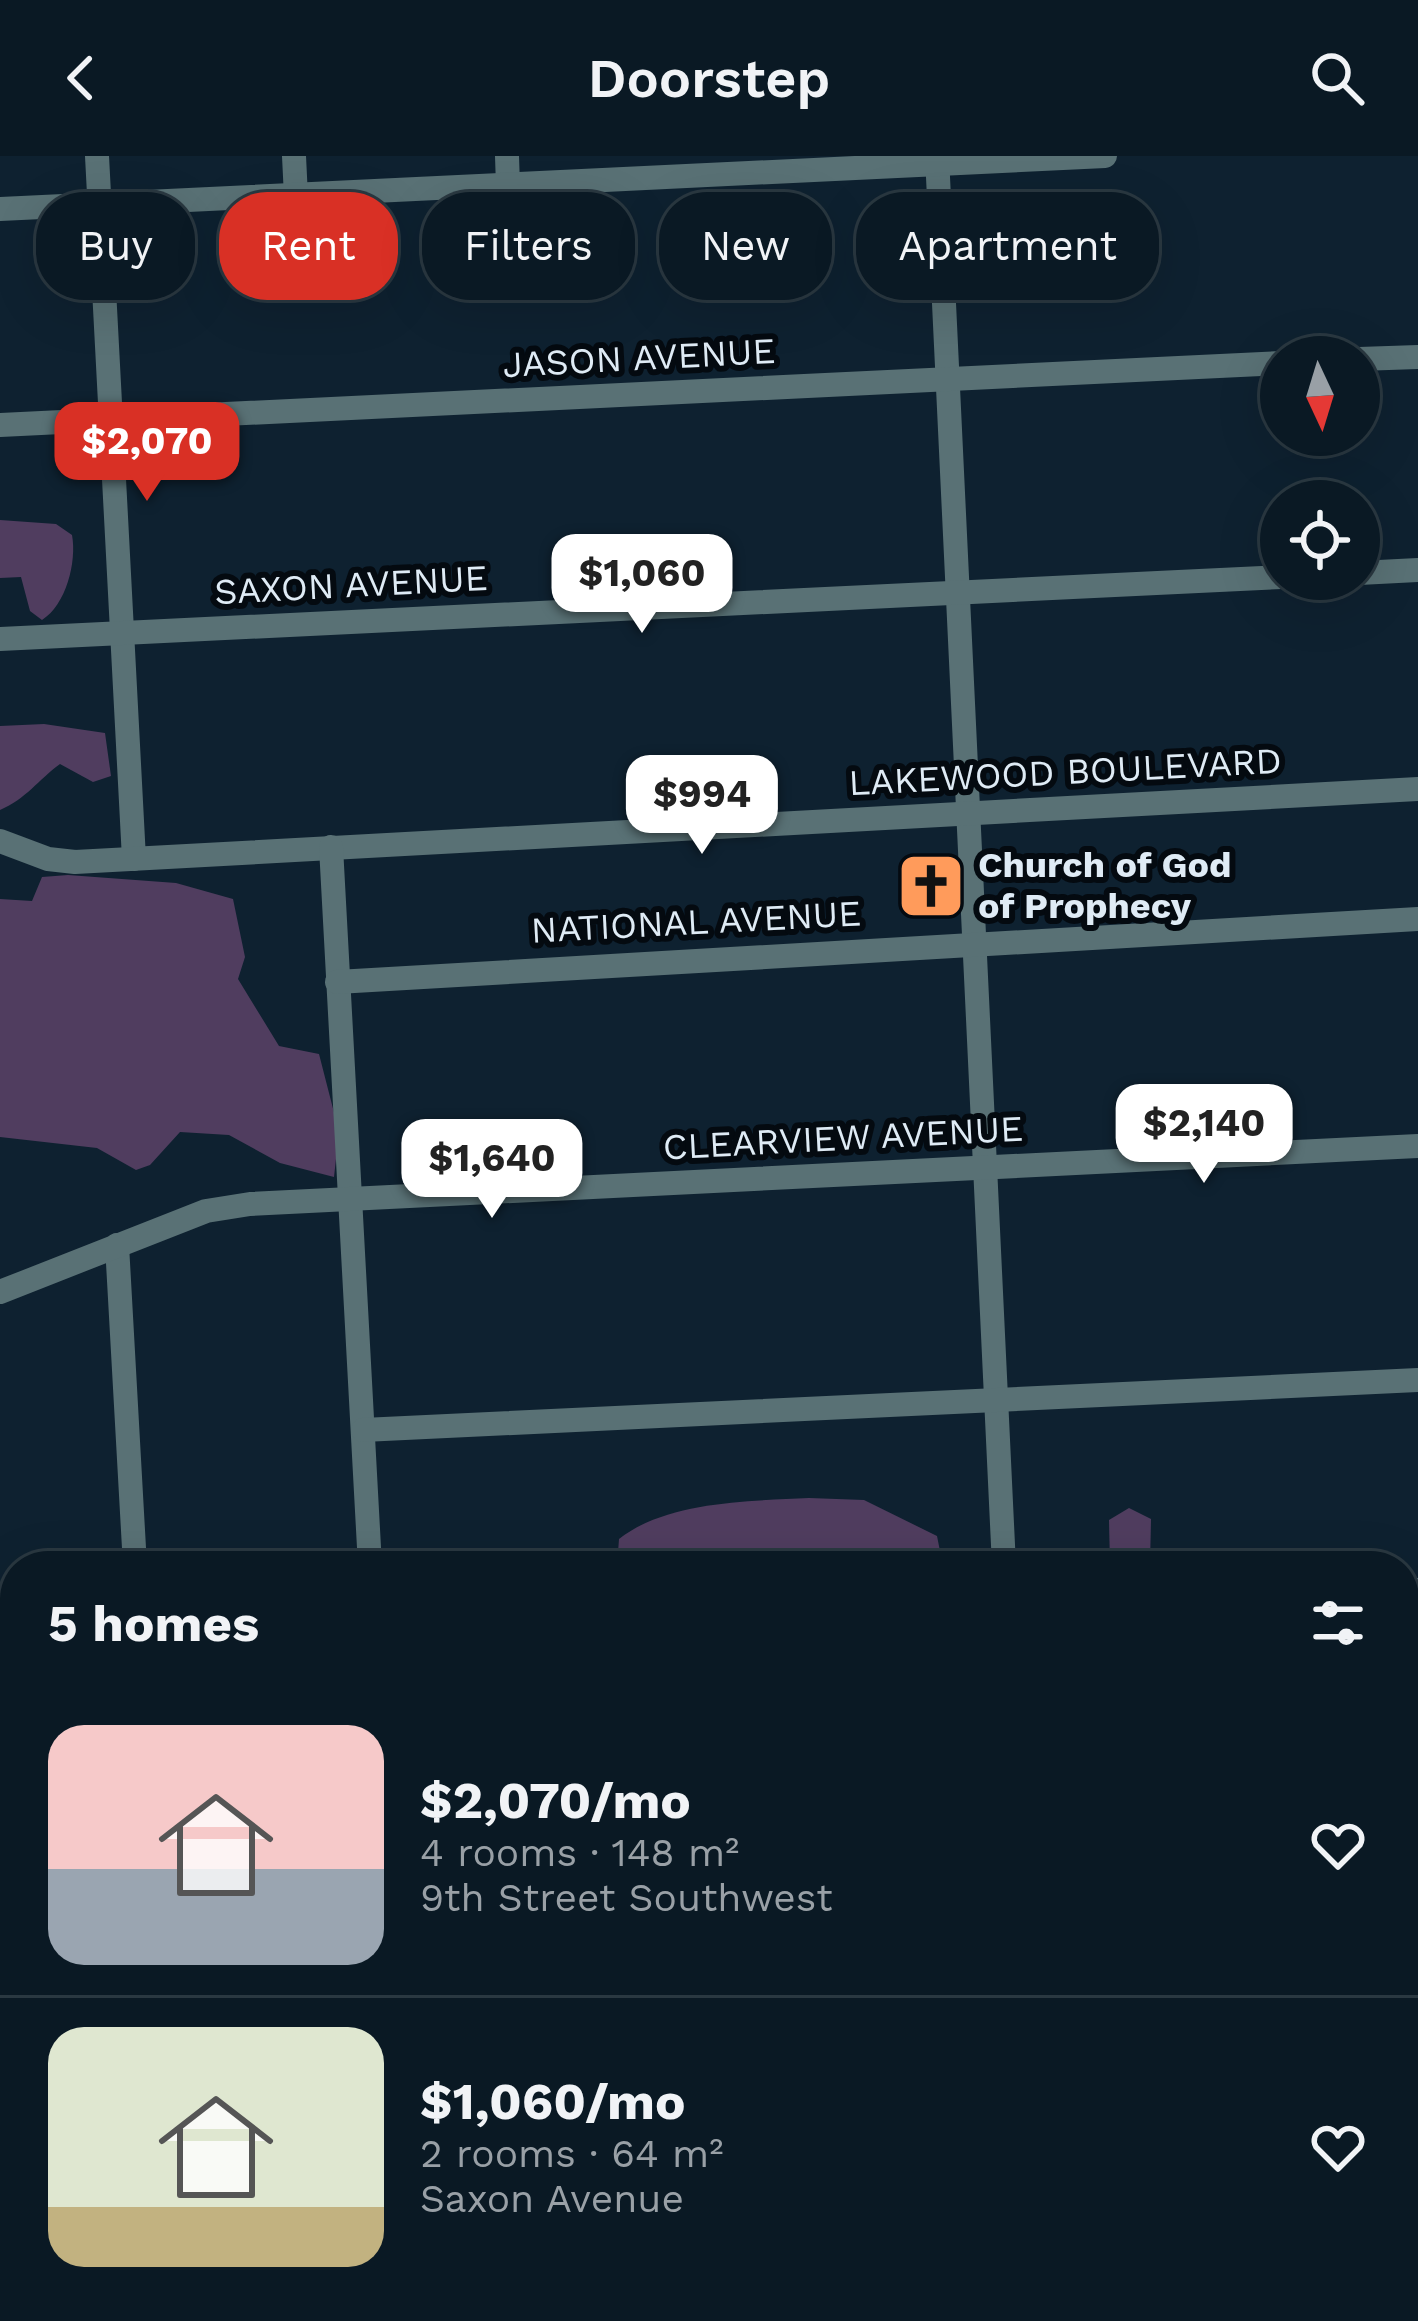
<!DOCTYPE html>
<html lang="en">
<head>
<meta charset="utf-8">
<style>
  body { margin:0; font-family:"Work Sans",sans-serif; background:#13222c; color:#f1f3f6; height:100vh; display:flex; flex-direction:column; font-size:45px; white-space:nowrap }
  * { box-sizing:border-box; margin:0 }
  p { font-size:39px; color:#99a0a6 }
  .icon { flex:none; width:66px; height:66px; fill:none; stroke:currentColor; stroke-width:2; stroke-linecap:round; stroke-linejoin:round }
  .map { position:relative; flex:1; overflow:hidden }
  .side { position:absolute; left:0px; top:1395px; width:1419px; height:771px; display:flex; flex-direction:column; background:#0a1924; border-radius:48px 48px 0 0; box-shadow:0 12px 48px #0002,0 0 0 3px #2a3841 }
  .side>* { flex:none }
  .guide { position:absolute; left:36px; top:36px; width:1347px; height:108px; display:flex; gap:24px }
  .needle { width:78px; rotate:176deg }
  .fabs { position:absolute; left:1260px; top:180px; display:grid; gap:24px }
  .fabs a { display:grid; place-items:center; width:120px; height:120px; border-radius:50%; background:#0a1924; box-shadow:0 12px 48px #0002,0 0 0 3px #2a3841; font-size:60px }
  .price { position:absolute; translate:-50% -102px; padding:0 27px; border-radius:24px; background:#fff; color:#222; font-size:39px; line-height:78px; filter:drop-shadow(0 3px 6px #0008) }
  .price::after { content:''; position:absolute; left:50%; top:72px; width:36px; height:27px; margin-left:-18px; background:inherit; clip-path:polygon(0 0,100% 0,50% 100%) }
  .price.on { background:#d93025; color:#fff }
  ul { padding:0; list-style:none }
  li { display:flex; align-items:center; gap:36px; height:300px; padding:0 48px }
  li+li { border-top:3px solid #2a3841 }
  li span { display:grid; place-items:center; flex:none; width:336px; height:240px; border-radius:36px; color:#555 }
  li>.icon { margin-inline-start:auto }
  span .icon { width:144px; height:144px; fill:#fffc; stroke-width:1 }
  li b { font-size:51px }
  h2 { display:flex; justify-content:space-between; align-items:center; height:144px; padding:0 48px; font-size:51px }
  .chip { padding:0 42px; border-radius:48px; background:#0a1924; box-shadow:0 12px 48px #0002,0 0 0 3px #2a3841; font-size:42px; line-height:108px }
  .chip.on { background:#d93025; color:#fff }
  header { display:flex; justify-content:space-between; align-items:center; height:156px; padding:0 48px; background:#0a1924; font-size:54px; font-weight:600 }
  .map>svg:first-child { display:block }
</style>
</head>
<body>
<header><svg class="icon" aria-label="back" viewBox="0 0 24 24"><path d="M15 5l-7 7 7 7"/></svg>Doorstep<svg class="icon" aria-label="search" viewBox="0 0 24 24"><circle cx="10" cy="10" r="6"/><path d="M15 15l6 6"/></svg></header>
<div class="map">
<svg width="1418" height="2165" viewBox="0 0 1418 2165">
  <rect width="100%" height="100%" fill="#0e2130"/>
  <g fill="#503d5f">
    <path d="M0,364L56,368L72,379C77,406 66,449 42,464L30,455L21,421L0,422Z"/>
    <path d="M44,568L105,577L111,620L93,626L60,608C38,624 26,643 0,654V570Z"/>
    <path d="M68,719L176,727L233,743L245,801L238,823L279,890L319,898L339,976L334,1021L280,1007L229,979L180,976L150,1009L136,1014L97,992L0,981V743L32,745L42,721Z"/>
    <path d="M809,1342L864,1344L937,1380L943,1410H617L619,1383C667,1345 749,1345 809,1342Z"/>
    <path d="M1129,1352L1151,1363L1150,1410H1110L1109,1364Z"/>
    <path d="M1404,1907L1418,1920V2086L1404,2102Z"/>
    <path d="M1151,2151H1326C1277,2165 1199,2165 1151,2151Z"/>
  </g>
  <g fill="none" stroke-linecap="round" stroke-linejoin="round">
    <g stroke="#597175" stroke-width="24">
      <path d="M97,0L134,703"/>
      <path d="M294,0L296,41"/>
      <path d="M507,0L508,30"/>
      <path d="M937,0L1004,1410"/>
      <path d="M0,53L1105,0"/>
      <path d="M1359,203L1418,201"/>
      <path d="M0,269L1281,207"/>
      <path d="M1359,417L1418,414"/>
      <path d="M0,483L1281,421"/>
      <path d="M0,685L48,703L75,706L1418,633"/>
      <path d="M331,691L370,1410"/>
      <path d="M337,826L1418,763"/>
      <path d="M117,1089L135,1410"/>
      <path d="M0,1136L206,1055L250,1048L1418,990"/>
      <path d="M363,1274L1418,1224"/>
      <path d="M0,1850L15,1849"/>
      <path d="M410,2151L411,2165"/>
      <path d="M642,2151L643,2165"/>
    </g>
    <g stroke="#92c5ce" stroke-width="30">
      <path d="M1404,1459L1418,1437"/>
      <path d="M956,2165L965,2151"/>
    </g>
    <g stroke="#a8e7f1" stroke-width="36">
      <path d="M1404,1770L1418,1769"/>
      <path d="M1404,1814L1418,1813"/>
      <path d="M1404,1893L1418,1904"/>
      <path d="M0,2097L15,2091"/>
      <path d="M1133,2151L1163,2165"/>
      <path d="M0,2156L15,2150"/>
      <path d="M1314,2165L1350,2151"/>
      <path d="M1401,2165L1418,2132"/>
    </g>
  </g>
  <defs>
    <symbol id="church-square" viewBox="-11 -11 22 22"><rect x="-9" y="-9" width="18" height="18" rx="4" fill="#ff9b5b" stroke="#040a10"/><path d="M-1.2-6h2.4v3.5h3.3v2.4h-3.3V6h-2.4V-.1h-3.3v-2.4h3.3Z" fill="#111"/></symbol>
  </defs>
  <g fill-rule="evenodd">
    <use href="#church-square" x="893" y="692" width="76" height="76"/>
  </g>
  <g text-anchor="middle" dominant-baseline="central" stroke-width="12" stroke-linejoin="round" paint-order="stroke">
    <g font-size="36" fill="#dfebf5" stroke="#040a10">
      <text transform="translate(639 202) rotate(-3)">JASON AVENUE</text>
      <text transform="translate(351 429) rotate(-3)">SAXON AVENUE</text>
      <text transform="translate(1065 616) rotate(-3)">LAKEWOOD BOULEVARD</text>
      <text transform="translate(696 766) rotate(-3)">NATIONAL AVENUE</text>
      <text transform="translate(843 982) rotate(-3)">CLEARVIEW AVENUE</text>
    </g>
    <g font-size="36" font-weight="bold" fill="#dfebf5" stroke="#040a10" text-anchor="start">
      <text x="978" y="709">Church of God<tspan x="978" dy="41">of Prophecy</tspan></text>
    </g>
  </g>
</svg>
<div class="fabs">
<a><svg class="needle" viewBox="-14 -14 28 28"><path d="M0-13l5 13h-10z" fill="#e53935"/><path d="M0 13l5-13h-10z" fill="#99a0a6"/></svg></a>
<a><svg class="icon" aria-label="locate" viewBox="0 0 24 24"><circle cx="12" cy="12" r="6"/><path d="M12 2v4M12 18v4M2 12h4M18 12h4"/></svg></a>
</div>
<b class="price on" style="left:147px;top:348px">$2,070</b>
<b class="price" style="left:642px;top:480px">$1,060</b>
<b class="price" style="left:702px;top:701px">$994</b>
<b class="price" style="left:1204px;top:1030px">$2,140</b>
<b class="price" style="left:492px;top:1065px">$1,640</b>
<div class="guide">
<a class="chip">Buy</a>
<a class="chip on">Rent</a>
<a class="chip">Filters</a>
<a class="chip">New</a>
<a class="chip">Apartment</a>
</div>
<section class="side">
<h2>5 homes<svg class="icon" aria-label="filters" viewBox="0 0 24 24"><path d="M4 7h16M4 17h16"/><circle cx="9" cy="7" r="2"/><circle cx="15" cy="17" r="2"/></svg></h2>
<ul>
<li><span style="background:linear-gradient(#f6c9c9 60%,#9aa5b1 0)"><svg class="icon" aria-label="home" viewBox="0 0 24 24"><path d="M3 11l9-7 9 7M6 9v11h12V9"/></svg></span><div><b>$2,070/mo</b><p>4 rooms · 148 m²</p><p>9th Street Southwest</p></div><svg class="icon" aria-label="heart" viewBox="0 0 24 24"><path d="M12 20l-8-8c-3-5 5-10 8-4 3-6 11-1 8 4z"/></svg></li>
<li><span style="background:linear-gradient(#dfe7d0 75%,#c2b280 0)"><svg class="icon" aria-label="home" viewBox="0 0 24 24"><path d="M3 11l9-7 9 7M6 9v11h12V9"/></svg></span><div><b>$1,060/mo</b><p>2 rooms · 64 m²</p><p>Saxon Avenue</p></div><svg class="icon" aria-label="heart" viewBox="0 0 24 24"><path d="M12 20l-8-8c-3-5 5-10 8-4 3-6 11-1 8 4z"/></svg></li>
</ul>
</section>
</div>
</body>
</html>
